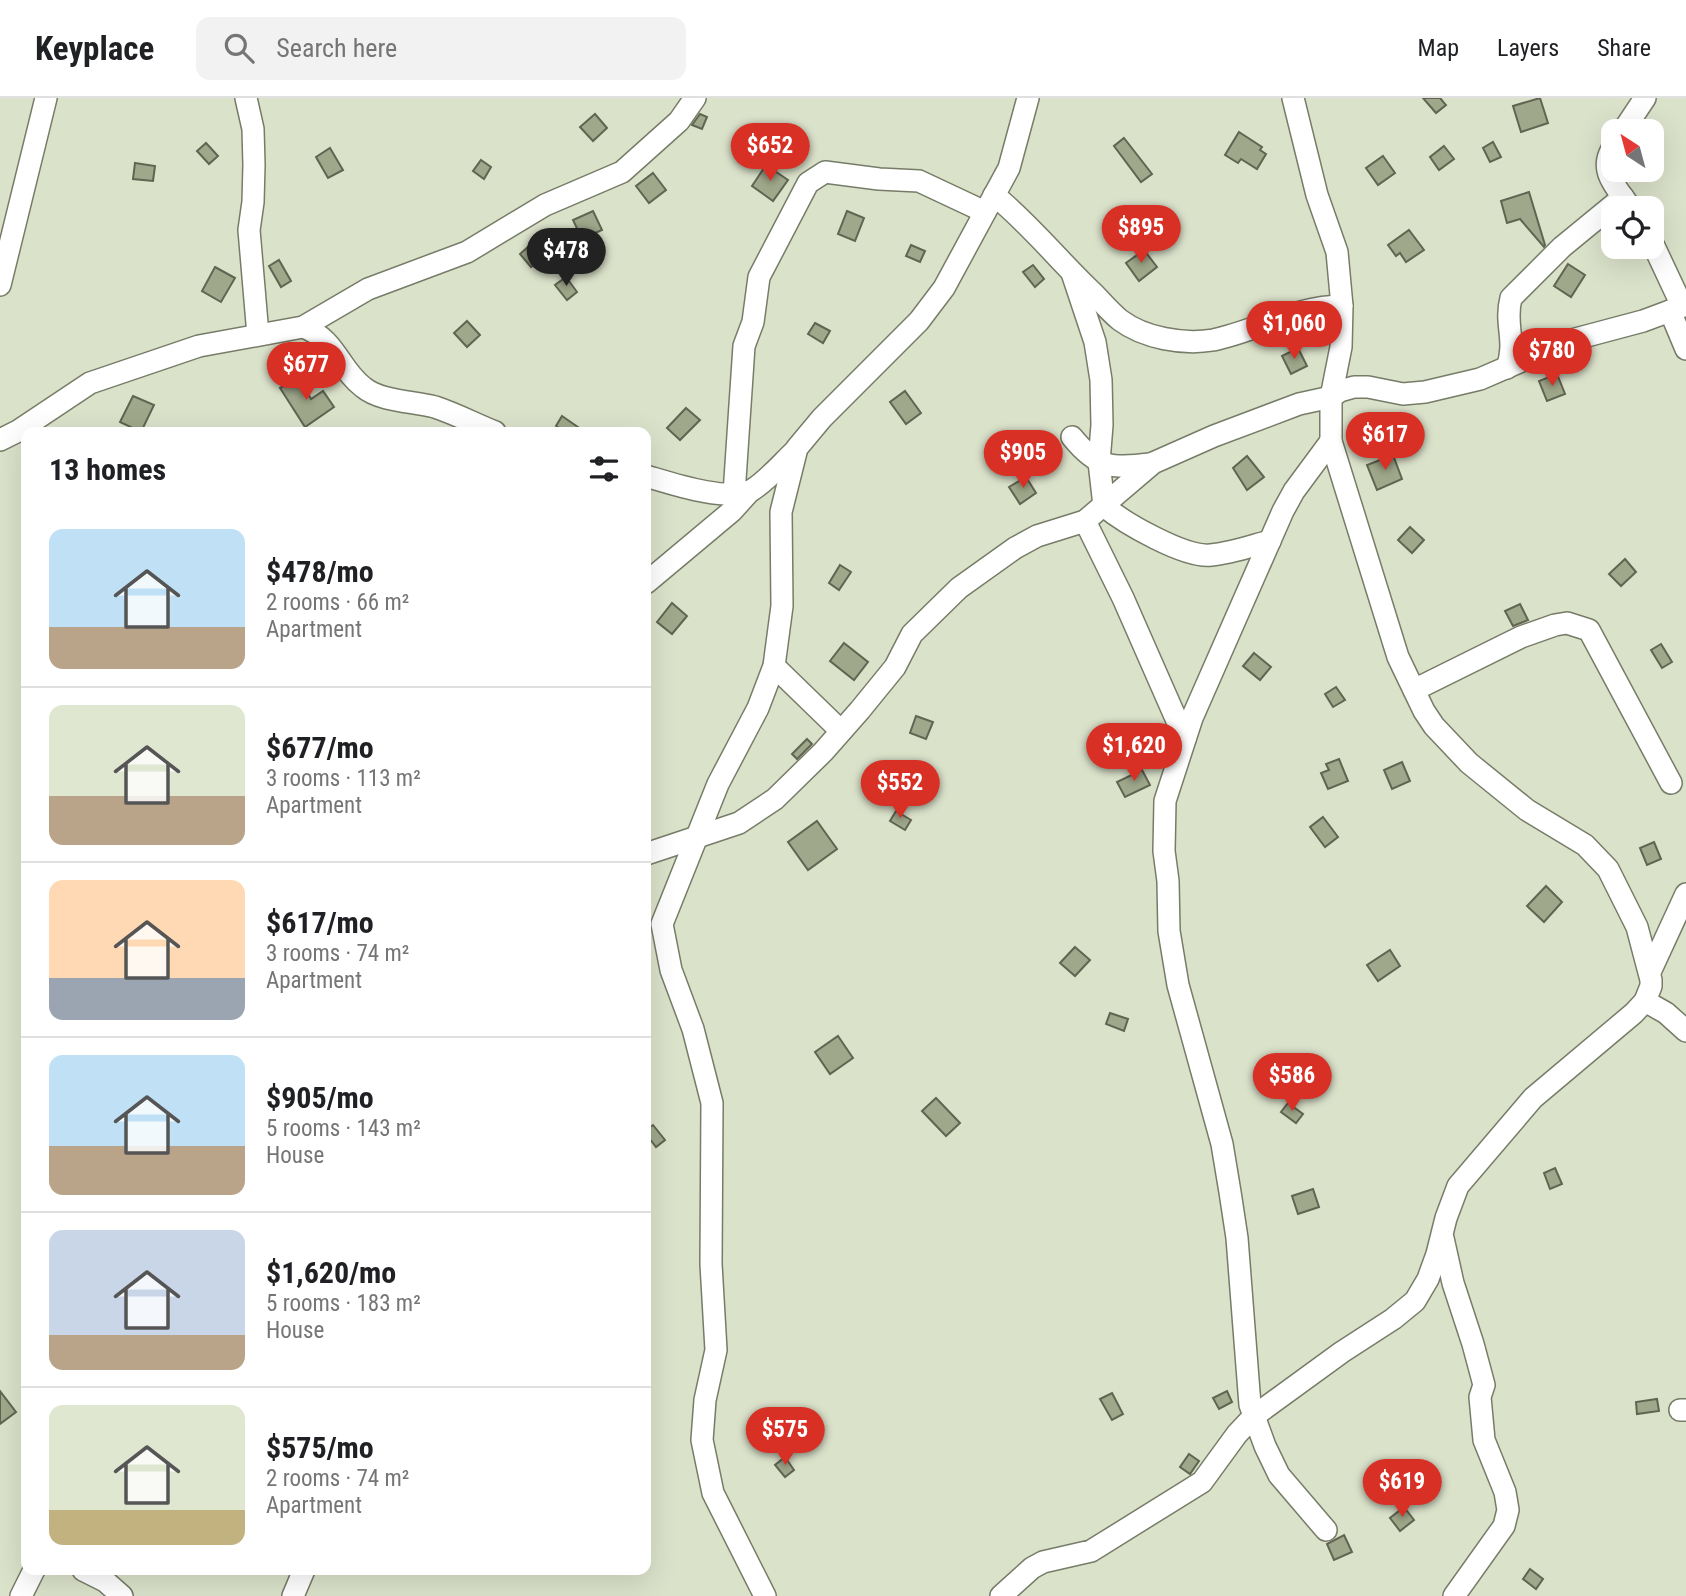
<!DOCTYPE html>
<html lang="en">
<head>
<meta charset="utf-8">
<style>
  body { margin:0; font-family:"Roboto Condensed",sans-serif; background:#f2f2f2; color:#202124; height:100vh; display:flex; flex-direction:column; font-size:26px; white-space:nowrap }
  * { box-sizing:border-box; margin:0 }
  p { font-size:23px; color:#757577 }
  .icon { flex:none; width:38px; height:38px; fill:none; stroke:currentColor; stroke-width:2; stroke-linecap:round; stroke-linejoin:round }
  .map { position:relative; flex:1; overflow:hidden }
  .panel { position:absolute; left:21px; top:329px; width:630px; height:1148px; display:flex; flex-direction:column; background:#fff; border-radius:14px; box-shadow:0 7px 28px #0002 }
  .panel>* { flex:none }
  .needle { width:46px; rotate:324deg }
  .tools { position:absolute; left:1601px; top:21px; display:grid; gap:14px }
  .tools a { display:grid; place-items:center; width:63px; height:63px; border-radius:14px; background:#fff; box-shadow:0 7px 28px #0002; font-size:35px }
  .price { position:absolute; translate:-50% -60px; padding:0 16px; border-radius:24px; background:#d93025; color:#fff; font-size:23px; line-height:46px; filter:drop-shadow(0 2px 4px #0008) }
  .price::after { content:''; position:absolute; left:50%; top:42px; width:21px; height:16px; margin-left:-10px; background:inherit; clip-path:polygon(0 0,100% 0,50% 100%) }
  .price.on { background:#222; color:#fff }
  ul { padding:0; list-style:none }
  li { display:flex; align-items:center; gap:21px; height:175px; padding:0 28px }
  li+li { border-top:2px solid #e0e0e0 }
  li span { display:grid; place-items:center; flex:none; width:196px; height:140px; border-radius:14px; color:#555 }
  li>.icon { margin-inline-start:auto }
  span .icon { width:84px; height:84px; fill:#fffc; stroke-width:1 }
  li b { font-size:30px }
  h2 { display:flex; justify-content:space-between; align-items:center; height:84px; padding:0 28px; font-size:30px }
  header { display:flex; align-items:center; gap:42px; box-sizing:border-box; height:98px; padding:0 35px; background:#fff; border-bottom:2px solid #e0e0e0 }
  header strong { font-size:33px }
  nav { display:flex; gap:38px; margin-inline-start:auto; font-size:24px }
  .search { width:490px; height:63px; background:#f2f2f2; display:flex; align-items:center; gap:18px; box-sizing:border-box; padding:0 24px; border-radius:14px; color:#757577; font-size:26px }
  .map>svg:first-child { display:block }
</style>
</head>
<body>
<header>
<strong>Keyplace</strong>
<div class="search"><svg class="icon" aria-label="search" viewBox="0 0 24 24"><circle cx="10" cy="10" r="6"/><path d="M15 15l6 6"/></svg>Search here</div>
<nav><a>Map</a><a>Layers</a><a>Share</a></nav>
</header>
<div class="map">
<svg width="1686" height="1498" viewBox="0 0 1686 1498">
  <rect width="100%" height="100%" fill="#dbe2ca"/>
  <g fill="#a0a88b" stroke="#606551" stroke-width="2">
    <path d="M1423,0H1440L1446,7L1436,15Z"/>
    <path d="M1540,0L1548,25L1521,34L1513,8Z"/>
    <path d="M595,16L607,30L593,43L580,29Z"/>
    <path d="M700,16L707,19L702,31L692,27Z"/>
    <path d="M1239,34L1262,49L1260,52L1266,56L1257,71L1241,61L1238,65L1225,57Z"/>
    <path d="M1124,40L1152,76L1141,84L1114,48Z"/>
    <path d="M1493,44L1501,59L1490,64L1483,50Z"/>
    <path d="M206,45L218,58L209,66L197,53Z"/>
    <path d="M1444,48L1454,61L1439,72L1430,59Z"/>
    <path d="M330,50L343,72L328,80L316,59Z"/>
    <path d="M1383,58L1395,75L1378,87L1366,70Z"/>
    <path d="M481,62L491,69L484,81L473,73Z"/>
    <path d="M135,65L155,68L153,83L133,81Z"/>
    <path d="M766,67L788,82L773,103L752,88Z"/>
    <path d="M653,75L666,92L649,105L636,88Z"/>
    <path d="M1529,94L1545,147L1544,149L1520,121L1507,125L1501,103Z"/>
    <path d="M593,113L602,132L582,141L573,122Z"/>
    <path d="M847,113L864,120L855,143L838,136Z"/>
    <path d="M1409,132L1424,152L1406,164L1400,155L1396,158L1388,147Z"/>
    <path d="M911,147L925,153L920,164L906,158Z"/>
    <path d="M529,148L541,161L531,169L520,156Z"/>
    <path d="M1144,152L1157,169L1139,183L1126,165Z"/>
    <path d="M279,162L291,183L281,189L269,168Z"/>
    <path d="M1568,166L1585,177L1571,199L1554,188Z"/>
    <path d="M1033,167L1044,181L1035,189L1023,174Z"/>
    <path d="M215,169L235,180L221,204L202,193Z"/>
    <path d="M566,179L577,194L567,202L555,187Z"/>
    <path d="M467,223L480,237L467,249L454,235Z"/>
    <path d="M815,225L830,233L823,245L808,236Z"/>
    <path d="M1298,250L1307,268L1291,276L1282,258Z"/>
    <path d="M1557,276L1565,296L1547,303L1539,283Z"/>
    <path d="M299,280L311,301L323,293L334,309L305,329L280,290Z"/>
    <path d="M905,293L921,315L906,326L890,304Z"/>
    <path d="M133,298L154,307L141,334L120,324Z"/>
    <path d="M686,310L700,322L680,342L667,330Z"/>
    <path d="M562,318L585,334H566L556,328Z"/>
    <path d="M1393,357L1402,381L1377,392L1367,367Z"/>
    <path d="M1247,358L1264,379L1247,392L1233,370Z"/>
    <path d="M1026,379L1036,395L1020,406L1009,389Z"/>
    <path d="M1410,429L1424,442L1412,455L1398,442Z"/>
    <path d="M1625,461L1636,474L1621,488L1609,476Z"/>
    <path d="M840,467L851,474L839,492L829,485Z"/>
    <path d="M672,505L687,518L672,536L657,524Z"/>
    <path d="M1520,506L1528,522L1513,528L1505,513Z"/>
    <path d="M844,545L868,564L854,582L830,563Z"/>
    <path d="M1661,546L1672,564L1662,570L1651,552Z"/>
    <path d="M1254,555L1271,569L1260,582L1243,568Z"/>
    <path d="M1336,589L1345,602L1333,609L1325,596Z"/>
    <path d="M916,618L933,624L926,641L910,635Z"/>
    <path d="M807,641L812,646L797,661L792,656Z"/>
    <path d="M1339,661L1348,683L1328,691L1321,675L1329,672L1326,666Z"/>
    <path d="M1402,664L1410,683L1392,691L1384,672Z"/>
    <path d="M1142,672L1150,687L1125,699L1117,684Z"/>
    <path d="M896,713L911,722L905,732L890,723Z"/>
    <path d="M1323,719L1338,739L1325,749L1310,729Z"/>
    <path d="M817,723L837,751L808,772L788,744Z"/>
    <path d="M1654,744L1661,761L1647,767L1640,750Z"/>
    <path d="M1546,788L1562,804L1544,824L1527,808Z"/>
    <path d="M1075,849L1090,862L1075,878L1060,865Z"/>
    <path d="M1390,852L1400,868L1378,883L1367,867Z"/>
    <path d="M1110,915L1128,921L1124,933L1106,926Z"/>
    <path d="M838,938L853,960L830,976L815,954Z"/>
    <path d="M936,1000L960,1025L946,1038L922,1013Z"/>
    <path d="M1288,1005L1303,1016L1296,1025L1281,1014Z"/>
    <path d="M653,1027L665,1042L656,1049L646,1036V1032Z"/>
    <path d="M1555,1070L1562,1086L1550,1091L1544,1075Z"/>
    <path d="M1313,1091L1319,1109L1298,1116L1292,1098Z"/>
    <path d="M0,1293L16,1314L0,1326Z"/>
    <path d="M1227,1293L1232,1304L1219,1311L1213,1300Z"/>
    <path d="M1112,1295L1123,1316L1112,1322L1100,1301Z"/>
    <path d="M1657,1301L1659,1313L1637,1316L1636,1304Z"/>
    <path d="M1189,1356L1199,1363L1190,1376L1180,1369Z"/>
    <path d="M785,1359L794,1372L785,1379L775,1367Z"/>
    <path d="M1404,1409L1414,1422L1400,1433L1390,1420Z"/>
    <path d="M1344,1437L1352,1454L1334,1462L1327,1446Z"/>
    <path d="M1530,1471L1543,1481L1536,1491L1523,1481Z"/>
  </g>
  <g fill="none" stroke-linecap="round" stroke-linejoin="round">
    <defs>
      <g id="minor">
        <path d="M246,0L253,31L254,67L253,104L249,132L258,237"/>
        <path d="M1623,33L1645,0"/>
        <path d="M1614,48C1597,72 1616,89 1631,110"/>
        <path d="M994,97C1030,126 1059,163 1093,195C1102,204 1110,214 1120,222C1144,240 1183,247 1213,242C1257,233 1296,208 1342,208"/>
        <path d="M1652,144L1682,208"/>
        <path d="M1072,175L1095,244L1101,282L1102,327L1099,364L1104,408C1124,425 1185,460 1211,457C1231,455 1251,448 1270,443"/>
        <path d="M0,187L46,0"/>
        <path d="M1670,213L1686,251"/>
        <path d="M303,229C336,241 339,271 363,289C381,304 413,303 435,309C456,316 475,326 495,334"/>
        <path d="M1507,270C1517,242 1504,227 1511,200L1562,149L1623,99"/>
        <path d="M1072,339C1097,370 1112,371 1150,366"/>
        <path d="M0,342L18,333L90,285L199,248L303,229L368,191L467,154L545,107L622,74L679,23L695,0"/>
        <path d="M646,378C670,385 729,405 752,392C768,382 782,365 796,352"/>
        <path d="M734,396L744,248L753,224L759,179L808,85L825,74L879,81L919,83L985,114"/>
        <path d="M1085,423L1123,500L1185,641"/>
        <path d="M646,485L732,413L750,393"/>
        <path d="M774,568L841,633"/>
        <path d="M1414,592L1521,539L1555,527L1567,525L1589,532L1671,685"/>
        <path d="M646,756L739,725L775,701L823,654L860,612L895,569L912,536L959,490L1015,450L1037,438L1085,423L1153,365L1214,338L1299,306L1331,299L1340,293L1354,289H1368L1403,296L1425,294L1480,281L1568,243L1643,223L1686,207"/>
        <path d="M1650,874L1686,796"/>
        <path d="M1645,903L1666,915L1686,933"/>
        <path d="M1443,1140L1453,1185L1473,1246L1484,1287L1480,1299L1484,1342L1505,1394L1508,1412L1504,1428L1454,1498"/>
        <path d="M1680,1312H1686"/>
        <path d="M1326,1432L1279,1377L1265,1348L1250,1307L1237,1140L1230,1094L1222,1046L1178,887L1169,833L1168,783L1164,753L1165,703L1192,620L1283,413L1294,393L1331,343"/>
        <path d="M83,1472L105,1483L122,1498"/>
        <path d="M21,1498L34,1472"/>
        <path d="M293,1498L304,1472"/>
        <path d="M765,1498L713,1395L702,1342L705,1302L716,1252L711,1166L712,1005L693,931L671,872L662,826L718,686L758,610L774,568L782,508L781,414L797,350L822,320L919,223L944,190L1009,70L1028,0"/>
        <path d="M1001,1498L1032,1470L1043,1464L1091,1453L1202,1384L1237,1336L1254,1318L1342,1254L1393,1221L1415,1203L1428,1181L1437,1156L1446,1120L1458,1088L1533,1000L1634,915L1645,903L1651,888V882L1637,829L1608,771L1585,747L1527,712L1469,665L1434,628L1424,613L1398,559L1331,343V299L1341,249L1342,208L1337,154L1317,97L1293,0"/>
      </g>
    </defs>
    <use href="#minor" stroke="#767c67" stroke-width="24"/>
    <use href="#minor" stroke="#fff" stroke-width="21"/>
  </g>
</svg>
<div class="tools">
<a><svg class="needle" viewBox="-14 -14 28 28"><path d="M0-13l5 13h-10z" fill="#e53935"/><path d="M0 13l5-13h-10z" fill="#757577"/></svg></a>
<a><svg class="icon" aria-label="locate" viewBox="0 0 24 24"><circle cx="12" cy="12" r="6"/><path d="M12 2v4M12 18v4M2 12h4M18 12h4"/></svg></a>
</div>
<b class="price" style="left:770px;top:85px">$652</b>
<b class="price" style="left:1141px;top:167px">$895</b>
<b class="price on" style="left:566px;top:190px">$478</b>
<b class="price" style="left:1294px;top:263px">$1,060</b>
<b class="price" style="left:1552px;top:290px">$780</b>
<b class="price" style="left:306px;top:304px">$677</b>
<b class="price" style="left:1385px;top:374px">$617</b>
<b class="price" style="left:1023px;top:392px">$905</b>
<b class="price" style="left:1134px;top:685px">$1,620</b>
<b class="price" style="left:900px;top:722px">$552</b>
<b class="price" style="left:1292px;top:1015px">$586</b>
<b class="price" style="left:785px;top:1369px">$575</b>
<b class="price" style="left:1402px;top:1421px">$619</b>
<section class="panel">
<h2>13 homes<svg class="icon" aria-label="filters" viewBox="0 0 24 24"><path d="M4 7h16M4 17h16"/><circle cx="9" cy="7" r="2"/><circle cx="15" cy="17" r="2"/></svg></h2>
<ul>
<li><span style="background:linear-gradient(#bfe0f5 70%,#b9a48a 0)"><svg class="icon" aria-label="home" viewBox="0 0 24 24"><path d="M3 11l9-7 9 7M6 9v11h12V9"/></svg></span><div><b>$478/mo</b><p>2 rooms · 66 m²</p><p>Apartment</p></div></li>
<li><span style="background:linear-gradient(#dfe7d0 65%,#b9a48a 0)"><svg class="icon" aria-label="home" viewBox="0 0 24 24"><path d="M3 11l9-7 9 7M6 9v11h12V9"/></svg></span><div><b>$677/mo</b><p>3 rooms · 113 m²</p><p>Apartment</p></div></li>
<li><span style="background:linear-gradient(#ffd9b3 70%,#9aa5b1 0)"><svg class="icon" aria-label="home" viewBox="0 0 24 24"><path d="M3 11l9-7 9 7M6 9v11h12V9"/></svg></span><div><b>$617/mo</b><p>3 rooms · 74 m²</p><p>Apartment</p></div></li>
<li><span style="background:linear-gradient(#bfe0f5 65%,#b9a48a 0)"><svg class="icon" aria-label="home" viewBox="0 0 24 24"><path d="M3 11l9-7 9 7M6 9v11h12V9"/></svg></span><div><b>$905/mo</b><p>5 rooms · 143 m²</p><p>House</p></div></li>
<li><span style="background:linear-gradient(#c9d6e8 75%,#b9a48a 0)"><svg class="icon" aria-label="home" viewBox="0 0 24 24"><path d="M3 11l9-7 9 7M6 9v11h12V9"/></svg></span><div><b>$1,620/mo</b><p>5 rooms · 183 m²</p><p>House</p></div></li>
<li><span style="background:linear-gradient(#dfe7d0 75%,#c2b280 0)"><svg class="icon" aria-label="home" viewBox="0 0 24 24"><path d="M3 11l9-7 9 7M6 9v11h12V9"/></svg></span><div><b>$575/mo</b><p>2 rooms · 74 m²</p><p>Apartment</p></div></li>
</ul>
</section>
</div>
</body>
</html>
